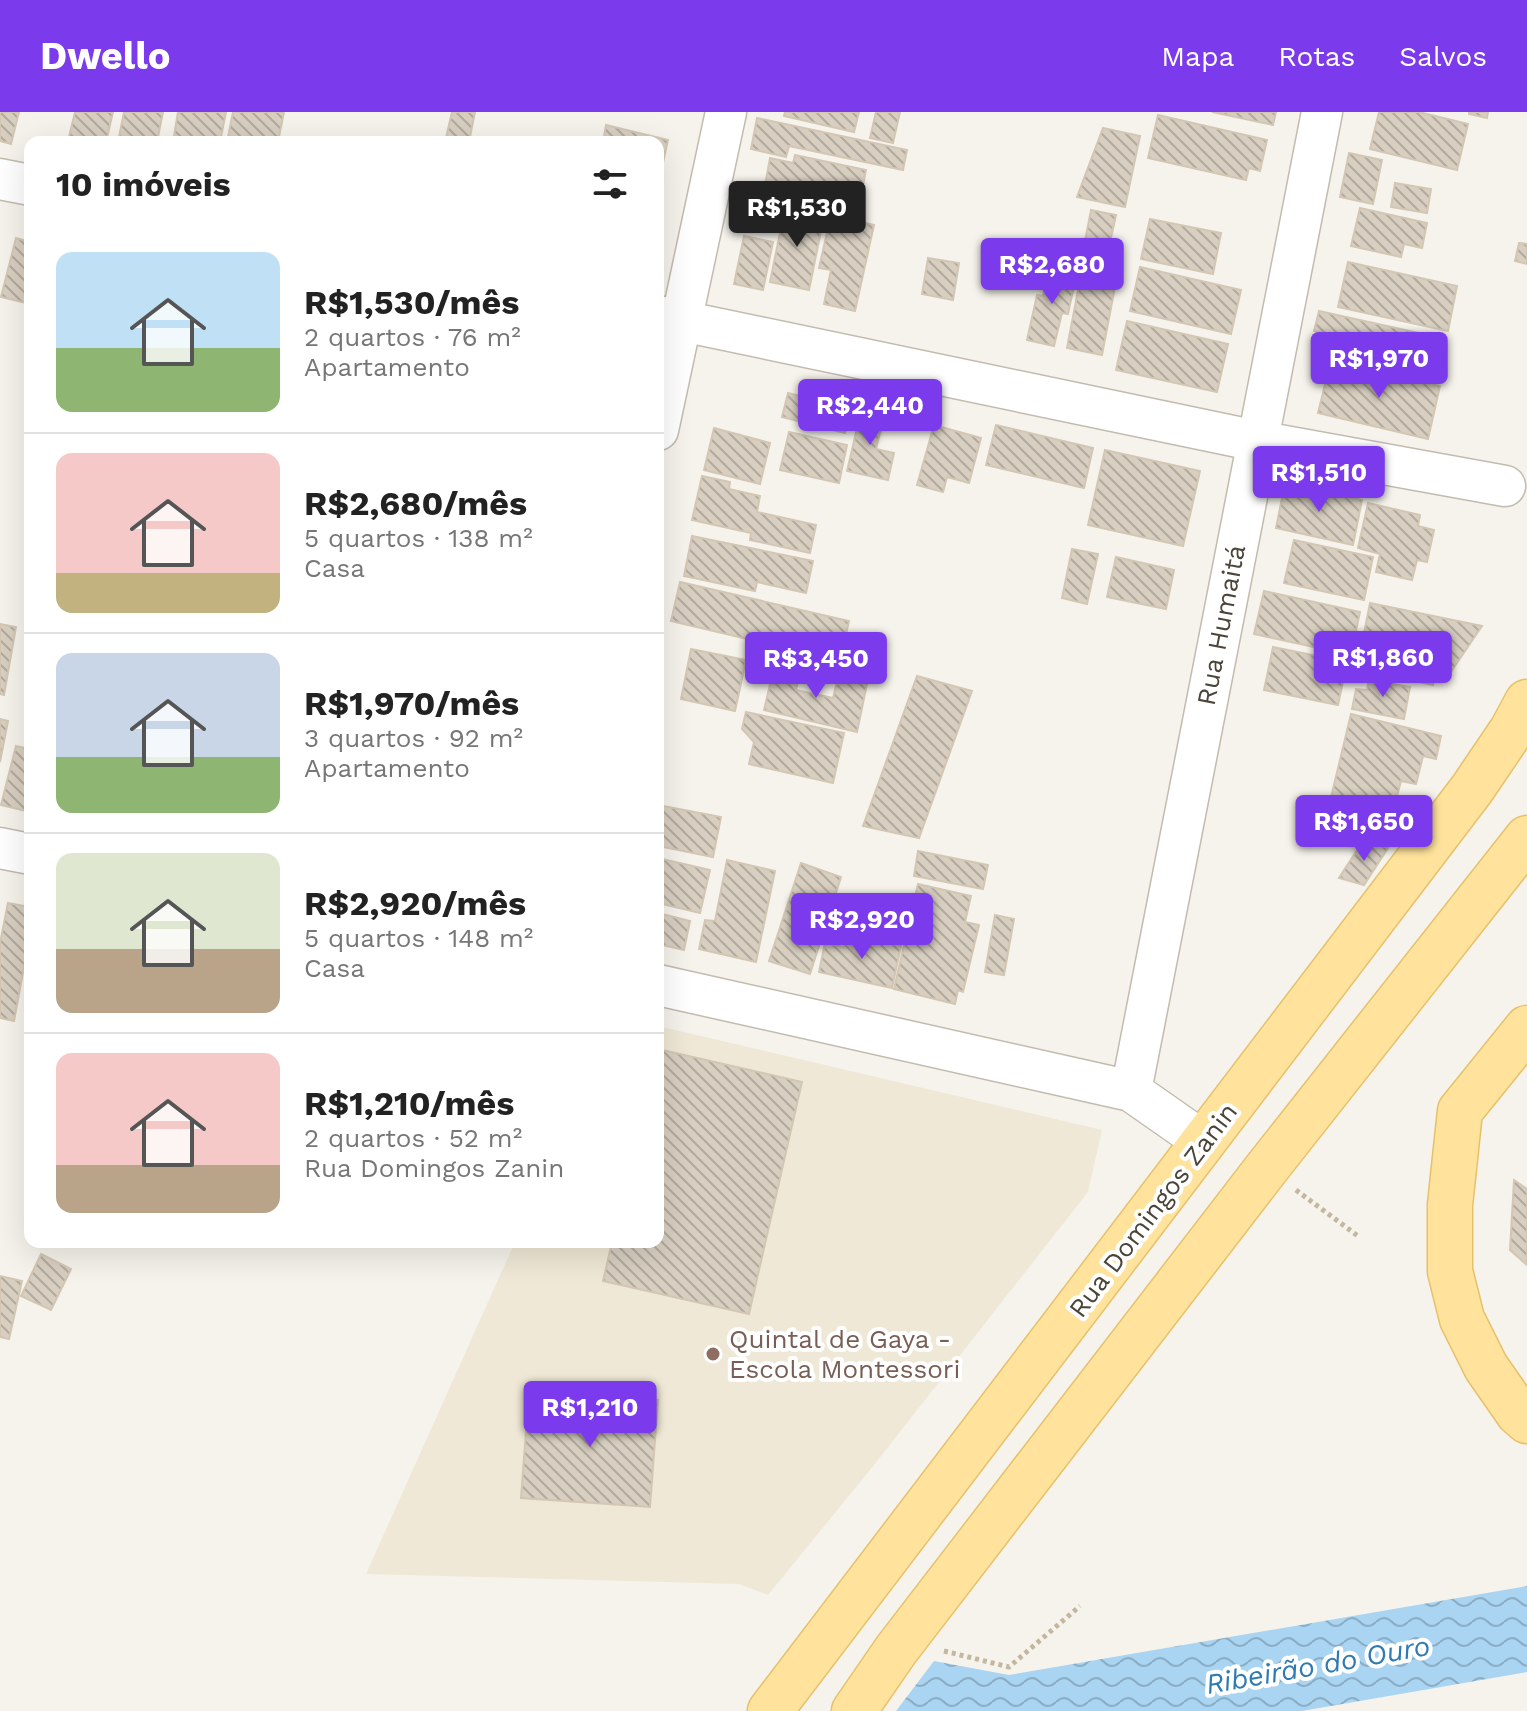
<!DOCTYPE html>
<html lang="pt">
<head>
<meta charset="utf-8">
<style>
  body { margin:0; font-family:"Work Sans",sans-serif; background:#f2f2f2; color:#222; height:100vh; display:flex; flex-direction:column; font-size:30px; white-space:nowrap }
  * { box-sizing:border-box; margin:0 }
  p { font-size:26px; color:#767676 }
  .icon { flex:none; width:44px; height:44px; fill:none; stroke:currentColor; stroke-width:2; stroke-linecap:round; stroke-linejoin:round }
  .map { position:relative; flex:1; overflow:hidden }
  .sheet { position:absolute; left:24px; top:24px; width:640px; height:1112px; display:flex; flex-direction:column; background:#fff; border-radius:16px; box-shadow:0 8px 32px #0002 }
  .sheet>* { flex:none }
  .price { position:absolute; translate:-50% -68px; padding:0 18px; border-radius:8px; background:#7c3aed; color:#fff; font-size:26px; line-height:52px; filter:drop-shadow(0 2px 4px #0008) }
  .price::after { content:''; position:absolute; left:50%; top:48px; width:24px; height:18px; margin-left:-12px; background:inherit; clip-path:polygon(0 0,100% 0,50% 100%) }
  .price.on { background:#222; color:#fff }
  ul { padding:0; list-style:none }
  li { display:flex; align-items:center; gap:24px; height:200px; padding:0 32px }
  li+li { border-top:2px solid #e0e0e0 }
  li span { display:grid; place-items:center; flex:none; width:224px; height:160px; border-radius:16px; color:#555 }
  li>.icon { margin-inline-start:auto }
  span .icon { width:96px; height:96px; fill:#fffc; stroke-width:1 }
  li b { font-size:34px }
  h2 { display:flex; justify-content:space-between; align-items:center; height:96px; padding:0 32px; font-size:34px }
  header { display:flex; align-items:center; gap:48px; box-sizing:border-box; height:112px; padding:0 40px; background:#7c3aed; color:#fff }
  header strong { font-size:38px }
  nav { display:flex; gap:44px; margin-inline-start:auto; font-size:28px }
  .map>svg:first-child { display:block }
</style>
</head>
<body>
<header>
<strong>Dwello</strong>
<nav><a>Mapa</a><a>Rotas</a><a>Salvos</a></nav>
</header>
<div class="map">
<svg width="1527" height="1599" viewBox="0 0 1527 1599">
  <defs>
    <pattern id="water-waves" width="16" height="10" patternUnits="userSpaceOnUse" patternTransform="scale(2)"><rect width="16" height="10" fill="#a9d4f2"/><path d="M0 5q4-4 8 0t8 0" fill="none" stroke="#8caec5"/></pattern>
    <pattern id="building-back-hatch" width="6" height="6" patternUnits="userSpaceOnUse" patternTransform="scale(2)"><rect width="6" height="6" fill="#d8cfc1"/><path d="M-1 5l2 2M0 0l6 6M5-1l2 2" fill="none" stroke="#b1aa9e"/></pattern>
  </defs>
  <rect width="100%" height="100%" fill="#f6f3ec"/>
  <path fill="#efe8d6" d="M658,914L1102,1018L1088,1080L874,1353L768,1483L739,1472L366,1462L515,1130H658Z"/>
  <path fill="url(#water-waves)" d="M1527,1474V1560L1302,1599H896L934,1549L1009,1563Z"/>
  <g fill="url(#building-back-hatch)" stroke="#d3c7b4" stroke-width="2">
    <path d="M0,0H19L11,32L0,29Z"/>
    <path d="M75,0H113L106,30L68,29Z"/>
    <path d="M124,0H163L157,30H118Z"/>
    <path d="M178,0H226L220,30H173Z"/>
    <path d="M233,0H284L278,30H227Z"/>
    <path d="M452,0H475L469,30H445Z"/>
    <path d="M785,0H859L854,20L784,4Z"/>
    <path d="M876,0H900L893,31L870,26Z"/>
    <path d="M1212,0H1276L1273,13Z"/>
    <path d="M1379,0H1419L1468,12L1457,58L1370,37Z"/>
    <path d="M1469,0H1488L1487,6L1469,2Z"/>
    <path d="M1158,3L1267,28L1260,59L1249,56L1246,68L1148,46Z"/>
    <path d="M757,6L907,38L903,58L789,34L786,45L751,37Z"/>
    <path d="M606,13L668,28L660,64L658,63V30H603Z"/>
    <path d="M1103,16L1140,24L1125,95L1077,85Z"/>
    <path d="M1349,41L1382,48L1373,92L1340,85Z"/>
    <path d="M795,43L866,58L858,98L806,87L805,93L763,84L770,46L793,51Z"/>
    <path d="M1395,71L1431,77L1427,101L1391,95Z"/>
    <path d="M785,96L824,104L809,178L770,170Z"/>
    <path d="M1360,96L1427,111L1422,136L1404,132L1401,145L1351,134Z"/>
    <path d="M1091,98L1116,103L1106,149L1082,144Z"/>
    <path d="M831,103L874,113L855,199L824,192L831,158L819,156Z"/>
    <path d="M1150,107L1221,121L1213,162L1141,147Z"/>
    <path d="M744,124L773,130L763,178L734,172Z"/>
    <path d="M16,126L30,130V192L1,185Z"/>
    <path d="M1519,131L1527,132V152L1515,149Z"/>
    <path d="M928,146L959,151L953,188L922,182Z"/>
    <path d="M1348,150L1457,174L1448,219L1338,195Z"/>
    <path d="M1050,154L1077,160L1068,202L1062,201L1054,234L1027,228L1037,183L1043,184Z"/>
    <path d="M1140,155L1241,178L1231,222L1130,199Z"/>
    <path d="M1080,168L1115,175L1102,243L1067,236Z"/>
    <path d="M1319,199L1428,223L1420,261L1331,240L1335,223L1314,219Z"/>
    <path d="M1127,209L1228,232L1217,280L1116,258Z"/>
    <path d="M1331,248L1440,274L1428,327L1318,301Z"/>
    <path d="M788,281L852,297L845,321L782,305Z"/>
    <path d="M862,295L885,301L876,337L894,341L888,368L847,359Z"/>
    <path d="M934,313L981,326L969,371L947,365L943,380L917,373Z"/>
    <path d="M996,313L1093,336L1084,376L986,353Z"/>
    <path d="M714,316L770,331L760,372L704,358Z"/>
    <path d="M789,320L847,333L839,371L780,358Z"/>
    <path d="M1105,338L1200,359L1183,434L1088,413Z"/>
    <path d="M702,364L730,370L729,377L760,384L757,400L816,413L810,441L750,428L751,421L692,408Z"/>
    <path d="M1285,371L1362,388L1353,433L1276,416Z"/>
    <path d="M1368,391L1420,403L1418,414L1434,418L1427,450L1417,448L1412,468L1376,460L1380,442L1358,436Z"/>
    <path d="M692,424L813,449L806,481L757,470L755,479L684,464Z"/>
    <path d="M1294,428L1373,445L1364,488L1284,471Z"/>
    <path d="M1072,437L1098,442L1087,492L1062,486Z"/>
    <path d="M1116,445L1174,458L1166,497L1107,485Z"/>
    <path d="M680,470L849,509L840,549L671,509Z"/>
    <path d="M1264,479L1360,500L1351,543L1254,522Z"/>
    <path d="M1370,491L1482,514L1451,560L1437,557L1433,573L1357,556Z"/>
    <path d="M0,512L16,515L4,583L0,582Z"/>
    <path d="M1273,535L1347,550L1338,593L1264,578Z"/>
    <path d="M691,537L746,548L735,599L681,587Z"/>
    <path d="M775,551L801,557L796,578L833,586L838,566L867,572L857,620L764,598Z"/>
    <path d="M917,564L972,579L919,726L863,714Z"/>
    <path d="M1369,568L1410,575L1404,607L1352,597L1356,577L1367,578Z"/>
    <path d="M746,600L844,621L833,671L749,652L754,630L742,617Z"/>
    <path d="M1351,602L1441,624L1436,647L1423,644L1416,672L1401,669L1394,696L1383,694L1378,714L1327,702Z"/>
    <path d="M0,607L8,609L0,650Z"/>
    <path d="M16,634L30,637V700L1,693Z"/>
    <path d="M658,693L721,705L713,745L658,734Z"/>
    <path d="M1363,729L1388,736L1364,773L1339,766Z"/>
    <path d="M918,739L988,753L983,777L914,764Z"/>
    <path d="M658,746L710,758L700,801L658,791Z"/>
    <path d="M727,748L775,759L756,850L699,837L705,808L715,809Z"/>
    <path d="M801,751L841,765L810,862L769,849Z"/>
    <path d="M918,772L971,784L965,810L979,813L963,880L958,878L955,892L894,877Z"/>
    <path d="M8,791L30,795V823L14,909L0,906V831Z"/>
    <path d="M658,801L690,809L684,838L658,832Z"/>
    <path d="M995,803L1014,807L1004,863L985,860Z"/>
    <path d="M847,823L901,834L892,876L819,860L825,831L844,835Z"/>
    <path d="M658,937L802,970L749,1202L603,1169L612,1130H658Z"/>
    <path d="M1514,1068L1527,1077V1153L1510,1138Z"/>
    <path d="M41,1142L71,1157L51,1198L21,1184Z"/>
    <path d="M0,1164L22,1169L9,1227L0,1225Z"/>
    <path d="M529,1279L658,1288L650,1395L521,1386Z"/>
  </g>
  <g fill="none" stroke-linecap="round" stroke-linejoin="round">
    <defs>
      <g id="street">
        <path d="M0,67L30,73"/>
        <path d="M658,204L1257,329L1505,374"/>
        <path d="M658,318L726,0"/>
        <path d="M0,736L30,742"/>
        <path d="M658,873L1131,979L1204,1030"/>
        <path d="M1131,979L1322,0"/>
      </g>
      <g id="primary">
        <path d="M1527,916L1460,999L1450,1093V1159L1462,1207L1486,1255L1518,1301L1527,1309"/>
        <path d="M770,1599L1472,677L1512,618L1527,590"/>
        <path d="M854,1599L896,1538L1266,1057L1527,726"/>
      </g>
    </defs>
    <use href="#street" stroke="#c2bbae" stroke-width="43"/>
    <use href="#primary" stroke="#e6c16a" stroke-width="47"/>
    <g stroke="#c4b79f" stroke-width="5" stroke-dasharray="4 4" stroke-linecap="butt">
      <path d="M1296,1078L1358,1124"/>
      <path d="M944,1539L1009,1555L1080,1494"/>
    </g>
    <use href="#street" stroke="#fff" stroke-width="40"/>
    <use href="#primary" stroke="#ffe39c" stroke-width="44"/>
  </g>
  <circle fill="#8d6e63" stroke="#fff" stroke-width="3" cx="713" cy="1242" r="8"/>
  <g text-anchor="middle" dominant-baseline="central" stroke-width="8" stroke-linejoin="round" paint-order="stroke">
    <g font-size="26" fill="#4b4439" stroke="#fff">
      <text transform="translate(1221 513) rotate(-79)">Rua Humaitá</text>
      <text transform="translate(1153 1098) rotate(-53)">Rua Domingos Zanin</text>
    </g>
    <g font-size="26" fill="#785e54" stroke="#fff" text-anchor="start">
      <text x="729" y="1227">Quintal de Gaya -<tspan x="729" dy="30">Escola Montessori</tspan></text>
    </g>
    <g font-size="28" font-style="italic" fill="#2e7ab2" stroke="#fff">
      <text transform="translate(1318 1553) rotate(-10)">Ribeirão do Ouro</text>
    </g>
  </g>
</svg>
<b class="price on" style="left:797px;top:137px">R$1,530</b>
<b class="price" style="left:1052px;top:194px">R$2,680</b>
<b class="price" style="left:1379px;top:288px">R$1,970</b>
<b class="price" style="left:870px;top:335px">R$2,440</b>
<b class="price" style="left:1319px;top:402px">R$1,510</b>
<b class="price" style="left:1383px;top:587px">R$1,860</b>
<b class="price" style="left:816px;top:588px">R$3,450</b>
<b class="price" style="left:1364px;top:751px">R$1,650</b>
<b class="price" style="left:862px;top:849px">R$2,920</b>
<b class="price" style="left:590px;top:1337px">R$1,210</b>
<section class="sheet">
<h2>10 imóveis<svg class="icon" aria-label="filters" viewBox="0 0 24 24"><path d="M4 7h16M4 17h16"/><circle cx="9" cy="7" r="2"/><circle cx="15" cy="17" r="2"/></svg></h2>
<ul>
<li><span style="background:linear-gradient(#bfe0f5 60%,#8fb573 0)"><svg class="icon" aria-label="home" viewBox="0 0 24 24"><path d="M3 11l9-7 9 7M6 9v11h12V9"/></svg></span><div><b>R$1,530/mês</b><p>2 quartos · 76 m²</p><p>Apartamento</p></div></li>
<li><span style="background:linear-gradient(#f6c9c9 75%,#c2b280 0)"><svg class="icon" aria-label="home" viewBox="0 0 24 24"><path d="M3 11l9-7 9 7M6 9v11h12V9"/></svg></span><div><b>R$2,680/mês</b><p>5 quartos · 138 m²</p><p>Casa</p></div></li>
<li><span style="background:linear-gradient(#c9d6e8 65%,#8fb573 0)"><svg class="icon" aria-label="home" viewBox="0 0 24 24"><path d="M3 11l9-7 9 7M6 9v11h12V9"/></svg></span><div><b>R$1,970/mês</b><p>3 quartos · 92 m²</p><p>Apartamento</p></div></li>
<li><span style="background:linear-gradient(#dfe7d0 60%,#b9a48a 0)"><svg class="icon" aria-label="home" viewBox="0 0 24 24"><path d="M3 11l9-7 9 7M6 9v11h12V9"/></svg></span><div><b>R$2,920/mês</b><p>5 quartos · 148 m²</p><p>Casa</p></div></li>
<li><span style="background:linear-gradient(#f6c9c9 70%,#b9a48a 0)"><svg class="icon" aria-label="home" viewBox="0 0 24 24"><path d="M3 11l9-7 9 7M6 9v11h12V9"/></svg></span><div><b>R$1,210/mês</b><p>2 quartos · 52 m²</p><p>Rua Domingos Zanin</p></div></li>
</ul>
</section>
</div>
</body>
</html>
